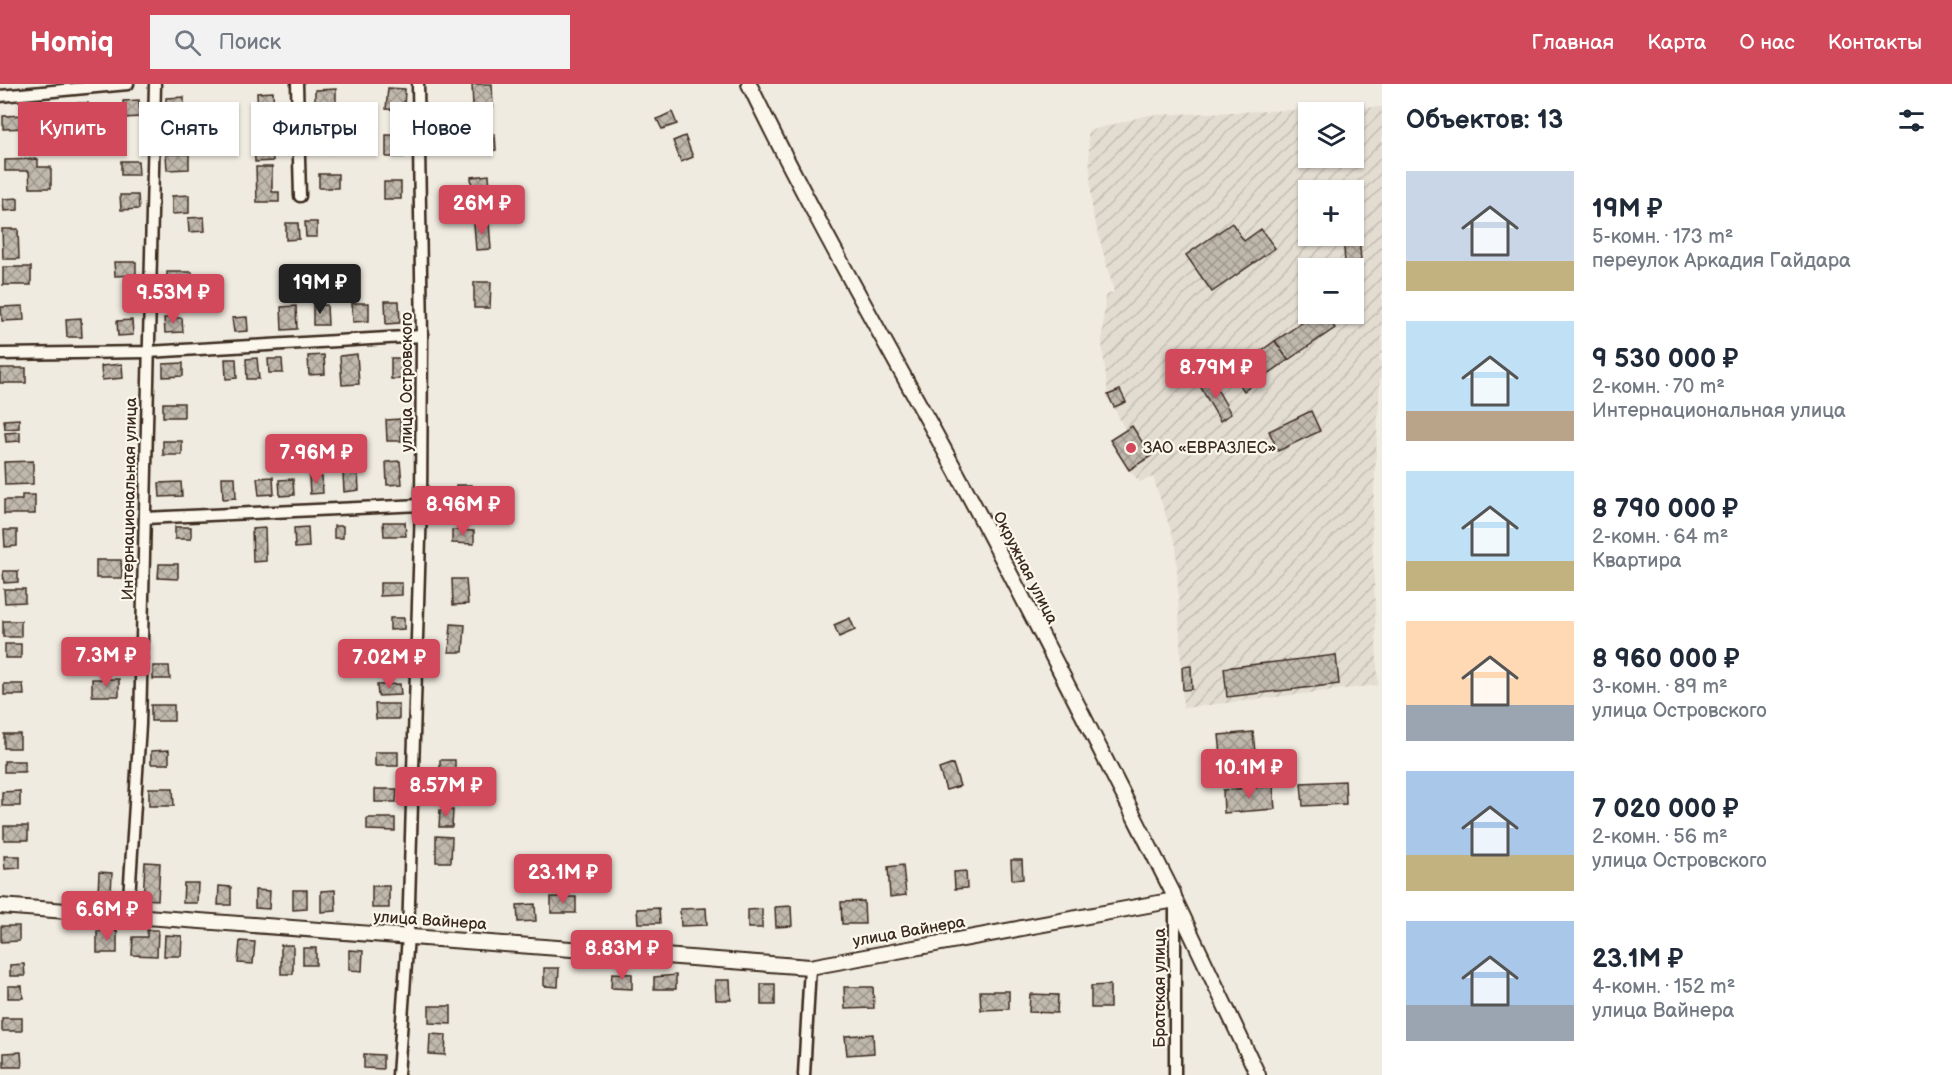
<!DOCTYPE html>
<html lang="ru">
<head>
<meta charset="utf-8">
<style>
  body { margin:0; font-family:"Balsamiq Sans",sans-serif; background:#f2f2f3; color:#1f2937; height:100vh; display:flex; flex-direction:column; font-size:22px; white-space:nowrap }
  * { box-sizing:border-box; margin:0 }
  p { font-size:20px; color:#747a83 }
  .icon { flex:none; width:33px; height:33px; fill:none; stroke:currentColor; stroke-width:2; stroke-linecap:round; stroke-linejoin:round }
  .map { position:relative; flex:1; overflow:hidden }
  .sheet { display:flex; flex-direction:column; background:#fff; width:570px }
  .sheet>* { flex:none }
  .banner { position:absolute; left:18px; top:18px; width:570px; height:54px; display:flex; gap:12px }
  .buttons { position:absolute; left:1298px; top:18px; display:grid; gap:12px }
  .buttons a { display:grid; place-items:center; width:66px; height:66px; border-radius:0px; background:#fff; box-shadow:0 2px 4px #0004; font-size:30px }
  .price { position:absolute; translate:-50% -51px; padding:0 14px; border-radius:6px; background:#d1495b; color:#fff; font-size:20px; line-height:39px; filter:drop-shadow(0 2px 3px #0008) }
  .price::after { content:''; position:absolute; left:50%; top:36px; width:18px; height:14px; margin-left:-9px; background:inherit; clip-path:polygon(0 0,100% 0,50% 100%) }
  .price.active { background:#222; color:#fff }
  ul { padding:0; list-style:none }
  li { display:flex; align-items:center; gap:18px; height:150px; padding:0 24px }
  li span { display:grid; place-items:center; flex:none; width:168px; height:120px; border-radius:0px; color:#555 }
  li>.icon { margin-inline-start:auto }
  span .icon { width:72px; height:72px; fill:#fffc; stroke-width:1 }
  li b { font-size:26px }
  h2 { display:flex; justify-content:space-between; align-items:center; height:72px; padding:0 24px; font-size:26px }
  .chip { padding:0 21px; border-radius:0px; background:#fff; box-shadow:0 2px 4px #0004; font-size:21px; line-height:54px }
  .chip.active { background:#d1495b; color:#fff }
  header { display:flex; align-items:center; gap:36px; box-sizing:border-box; height:84px; padding:0 30px; background:#d1495b; color:#fff }
  header strong { font-size:28px }
  nav { display:flex; gap:33px; margin-inline-start:auto; font-size:21px }
  .search { width:420px; height:54px; background:#f2f2f3; display:flex; align-items:center; gap:15px; box-sizing:border-box; padding:0 21px; border-radius:0px; color:#747a83; font-size:22px }
  main { display:flex; flex:1; min-height:0 }
  .map>svg:first-child { display:block }
</style>
</head>
<body>
<header>
<strong>Homiq</strong>
<div class="search"><svg class="icon" aria-label="search" viewBox="0 0 24 24"><circle cx="10" cy="10" r="6"/><path d="M15 15l6 6"/></svg>Поиск</div>
<nav><a>Главная</a><a>Карта</a><a>О нас</a><a>Контакты</a></nav>
</header>
<main>
<div class="map">
<svg width="1382" height="991" viewBox="0 0 1382 991">
  <defs>
    <pattern id="industrial-furrows" width="10" height="10" patternUnits="userSpaceOnUse" patternTransform="scale(1.5)"><rect width="10" height="10" fill="#e2dcd1"/><path d="M-1 1l2-2M0 10L10 0M9 11l2-2" fill="none" stroke="#c3bdb3"/></pattern>
    <pattern id="building-cross-hatch" width="8" height="8" patternUnits="userSpaceOnUse" patternTransform="scale(1.5)"><rect width="8" height="8" fill="#c0b8ad"/><path d="M0 0l8 8M0 8l8-8" fill="none" stroke="#9d968c"/></pattern>
  </defs>
  <rect width="100%" height="100%" fill="#f0ebe0"/>
  <filter id="ink" filterUnits="userSpaceOnUse"><feTurbulence type="fractalNoise" baseFrequency=".0167" numOctaves="2"/><feDisplacementMap in="SourceGraphic" scale="12" xChannelSelector="R" yChannelSelector="G"/><feConvolveMatrix kernelMatrix="1 2 1 2 8 2 1 2 1" color-interpolation-filters="sRGB"/></filter>
  <g filter="url(#ink)">
    <path fill="url(#industrial-furrows)" fill-rule="evenodd" d="M1382,23V270H1379L1381,278L1372,446L1378,601L1183,624L1176,462L1153,393L1140,398L1129,386L1110,356L1125,346L1108,311L1102,259L1105,212L1114,208L1092,127L1088,47L1149,31ZM1308,28H1353V74H1308ZM1308,106H1353V152H1308ZM1308,184H1353V230H1308Z"/>
    <g fill="url(#building-cross-hatch)" stroke="#3b2a1e" stroke-width="1.5">
      <path d="M472,0H492L493,23L473,24Z"/>
      <path d="M388,4L405,5L404,26L386,25Z"/>
      <path d="M336,5V22H315V6Z"/>
      <path d="M273,8L274,30L258,31L257,9Z"/>
      <path d="M184,13V33H166V14Z"/>
      <path d="M139,16L140,33L124,34L123,17Z"/>
      <path d="M75,19H88L89,40L76,41Z"/>
      <path d="M672,28L677,40L662,45L657,35Z"/>
      <path d="M26,31L27,44L3,45V32Z"/>
      <path d="M495,50L496,66L474,67L473,51Z"/>
      <rect x="386" y="51" width="18" height="22"/>
      <path d="M685,52L693,73L681,78L673,57Z"/>
      <path d="M272,53L273,77L255,78L254,54Z"/>
      <path d="M335,56L336,69L319,70V57Z"/>
      <path d="M166,70H189V85L167,86Z"/>
      <path d="M38,75V83H51V104H30L29,87H5V76Z"/>
      <path d="M121,77H138L139,91H121Z"/>
      <path d="M256,83H272V108H279V118H257Z"/>
      <rect x="319" y="90" width="19" height="14"/>
      <path d="M489,91L491,117L473,118L471,93Z"/>
      <rect x="384" y="98" width="17" height="17"/>
      <path d="M120,111H138L139,125L121,126Z"/>
      <path d="M189,111V129L172,130V112Z"/>
      <path d="M18,114V126L4,127L3,115Z"/>
      <path d="M204,133L205,147L189,148L188,134Z"/>
      <path d="M305,138H317V153H306Z"/>
      <path d="M286,139H298L299,155L286,156Z"/>
      <path d="M489,139L491,165L476,166L474,140Z"/>
      <path d="M1232,139L1244,157L1261,145L1275,164L1212,208L1186,171Z"/>
      <path d="M1353,140H1358L1361,177L1345,178L1343,152H1353Z"/>
      <path d="M2,145H18L19,175H3Z"/>
      <path d="M114,178H136V191L115,192Z"/>
      <rect x="3" y="183" width="28" height="18"/>
      <rect x="167" y="188" width="25" height="16"/>
      <path d="M474,198H491L490,224H474Z"/>
      <path d="M385,217H399L400,239L386,240Z"/>
      <path d="M352,219H369V237L353,238Z"/>
      <path d="M327,221L328,241H313V222Z"/>
      <path d="M23,222L24,236L2,237L1,223Z"/>
      <path d="M296,222L297,245L282,246L281,223Z"/>
      <path d="M1315,230H1325L1335,244L1288,276L1275,257Z"/>
      <path d="M247,233L248,247L234,248L232,234Z"/>
      <path d="M81,234L82,253H67L66,235Z"/>
      <path d="M164,234H182L183,248L165,249Z"/>
      <path d="M132,236L133,251L118,252L117,237Z"/>
      <path d="M1275,257L1288,276L1244,307L1231,288Z"/>
      <path d="M357,270L359,300L342,301L340,272Z"/>
      <path d="M324,271L325,290L309,291L308,272Z"/>
      <path d="M257,274L259,295H247L246,275Z"/>
      <rect x="391" y="274" width="14" height="21"/>
      <path d="M225,275H236L237,294L226,295Z"/>
      <path d="M268,275H282L283,289H269Z"/>
      <path d="M183,279V292L163,293V280Z"/>
      <path d="M122,280L123,294L102,296L101,282Z"/>
      <rect x="0" y="284" width="26" height="15"/>
      <path d="M1212,296L1231,330L1220,337L1200,302Z"/>
      <path d="M1120,306L1126,318L1114,323L1108,311Z"/>
      <rect x="163" y="319" width="21" height="14"/>
      <path d="M1311,327L1320,347L1278,367L1269,347Z"/>
      <path d="M19,335V344L5,345L4,336Z"/>
      <path d="M400,335L401,357H387L386,336Z"/>
      <path d="M1132,342L1151,372L1129,386L1110,356Z"/>
      <path d="M20,348V357L6,358L5,349Z"/>
      <rect x="163" y="357" width="19" height="14"/>
      <path d="M33,377V400L5,401L4,378Z"/>
      <path d="M400,377L402,400L387,401L386,378Z"/>
      <path d="M358,388L359,406L344,408L343,389Z"/>
      <path d="M222,393H235L236,414L223,415Z"/>
      <path d="M273,393L274,410L259,411L257,394Z"/>
      <path d="M309,393H322L323,409L310,410Z"/>
      <path d="M293,395L294,411L280,412L279,396Z"/>
      <path d="M181,398L182,412L160,413L159,399Z"/>
      <path d="M456,401H472V427L456,428Z"/>
      <path d="M22,411H35V430H4V416H22Z"/>
      <path d="M383,438H405L406,452H384Z"/>
      <rect x="334" y="442" width="9" height="12"/>
      <rect x="175" y="443" width="16" height="12"/>
      <path d="M308,443L309,463L295,464L294,444Z"/>
      <path d="M265,444L266,477L253,478L252,445Z"/>
      <path d="M4,446H17V462L5,463Z"/>
      <path d="M452,446L474,447V460L452,459Z"/>
      <path d="M96,476H121L122,494H96Z"/>
      <path d="M159,480H178V495L158,494Z"/>
      <path d="M3,487H18V498L4,499Z"/>
      <path d="M452,495H466L468,520L453,521Z"/>
      <path d="M380,499H402V511L380,512Z"/>
      <path d="M4,505H25V518L5,519Z"/>
      <path d="M390,534H404V545L390,546Z"/>
      <path d="M850,534L855,546L839,553L834,541Z"/>
      <rect x="3" y="537" width="18" height="16"/>
      <path d="M451,540L465,541L463,568H449Z"/>
      <rect x="5" y="560" width="16" height="14"/>
      <path d="M1336,571L1339,600L1227,613L1224,584Z"/>
      <path d="M153,582H169L170,595H153Z"/>
      <path d="M1191,582L1192,605L1183,606L1182,583Z"/>
      <rect x="92" y="595" width="27" height="17"/>
      <path d="M4,600H23L24,611H4Z"/>
      <path d="M400,600L401,611L378,612L377,601Z"/>
      <path d="M375,620H399V635H376Z"/>
      <rect x="151" y="621" width="23" height="16"/>
      <path d="M1253,648L1255,668L1221,671L1219,651Z"/>
      <rect x="4" y="650" width="16" height="14"/>
      <path d="M169,666V680H151V667Z"/>
      <rect x="375" y="668" width="23" height="14"/>
      <path d="M440,676H455V704L440,703Z"/>
      <rect x="4" y="677" width="21" height="11"/>
      <path d="M953,680L960,702L946,706L939,685Z"/>
      <path d="M1345,697L1346,720L1303,722L1301,699Z"/>
      <path d="M1273,702L1275,725L1224,729L1223,706Z"/>
      <path d="M149,704H173L174,722H149Z"/>
      <path d="M375,705H397L396,718H375Z"/>
      <path d="M20,707V722H2V708Z"/>
      <path d="M440,726H453L452,743H439Z"/>
      <path d="M367,734H395V747L367,746Z"/>
      <rect x="4" y="742" width="24" height="14"/>
      <path d="M436,752L452,753L451,778H436Z"/>
      <path d="M4,772H20V784L5,785Z"/>
      <path d="M1011,776H1022L1023,795L1012,796Z"/>
      <path d="M145,778L160,779L158,816L143,815Z"/>
      <path d="M903,781L906,811L890,813L888,783Z"/>
      <path d="M966,787L967,804L955,805L954,788Z"/>
      <path d="M99,788L112,789L111,810H98Z"/>
      <path d="M184,799H198L197,819H183Z"/>
      <path d="M219,802L231,803V821H218Z"/>
      <rect x="372" y="802" width="17" height="22"/>
      <path d="M255,806L270,807L269,825L255,824Z"/>
      <path d="M293,806H307V825L293,826Z"/>
      <path d="M335,806L336,827L321,828V807Z"/>
      <rect x="551" y="813" width="25" height="16"/>
      <path d="M864,817L865,840H842L841,818Z"/>
      <path d="M535,820L536,837L518,838L517,821Z"/>
      <path d="M791,822L792,842L776,843L775,823Z"/>
      <path d="M659,824L660,839H638L637,825Z"/>
      <path d="M706,824L707,841L681,842L680,825Z"/>
      <path d="M762,825V844H748V826Z"/>
      <path d="M1,842H19V857L1,858Z"/>
      <path d="M147,846H158L157,872L132,871L133,853H147Z"/>
      <rect x="97" y="847" width="20" height="22"/>
      <path d="M165,851L182,852L181,872H164Z"/>
      <path d="M240,857L255,858L253,880L238,879Z"/>
      <rect x="281" y="861" width="12" height="29"/>
      <rect x="303" y="864" width="13" height="17"/>
      <path d="M349,866L363,867L362,887L349,886Z"/>
      <path d="M24,880L25,892H10V881Z"/>
      <path d="M544,884H559L558,903L544,902Z"/>
      <path d="M612,889L632,890V905L611,904Z"/>
      <path d="M676,891V905H654V893Z"/>
      <path d="M715,896H730L731,916H716Z"/>
      <rect x="761" y="900" width="14" height="21"/>
      <path d="M1110,901V924H1091V902Z"/>
      <path d="M8,902H22L23,914H8Z"/>
      <path d="M844,903H873L874,924L845,925Z"/>
      <path d="M980,907H1009V925L981,926Z"/>
      <path d="M1030,910L1058,911L1057,929L1029,928Z"/>
      <path d="M429,922H451V940L429,939Z"/>
      <rect x="2" y="934" width="20" height="13"/>
      <path d="M430,950L446,951L445,971L429,970Z"/>
      <path d="M873,950L874,969L847,971L845,952Z"/>
      <path d="M21,968L22,983H4V969Z"/>
      <path d="M364,970L383,971V985L364,984Z"/>
    </g>
    <g fill="none" stroke-linecap="round" stroke-linejoin="round">
      <defs>
        <g id="minor">
          <path d="M297,0L300,112"/>
          <path d="M0,12L128,0"/>
          <path d="M0,270L148,268L422,252"/>
          <path d="M145,434L421,421"/>
          <path d="M1175,817V991"/>
          <path d="M128,830L140,641L155,0"/>
          <path d="M398,991L408,852L421,421L422,252L418,0"/>
          <path d="M804,991L810,883"/>
        </g>
        <g id="tertiary">
          <path d="M749,0C818,143 899,281 974,421C1042,549 1107,679 1173,809L1175,816L1258,991"/>
          <path d="M0,822L810,883L1175,816"/>
        </g>
      </defs>
      <use href="#minor" stroke="#3b2a1e" stroke-width="15"/>
      <use href="#tertiary" stroke="#3b2a1e" stroke-width="18"/>
      <use href="#minor" stroke="#fbf7ec" stroke-width="10"/>
      <use href="#tertiary" stroke="#fbf7ec" stroke-width="14"/>
    </g>
  </g>
  <circle fill="#d1495b" stroke="#fbf7ec" stroke-width="2" cx="1131" cy="364" r="6"/>
  <g text-anchor="middle" dominant-baseline="central" stroke-width="4.5" stroke-linejoin="round" paint-order="stroke">
    <g font-size="16" fill="#3b2a1e" stroke="#fbf7ec">
      <text transform="translate(407 298) rotate(-90)">улица Островского</text>
      <text transform="translate(130 415) rotate(-89)">Интернациональная улица</text>
      <text transform="translate(1025 484) rotate(63)">Окружная улица</text>
      <text transform="translate(430 837) rotate(4)">улица Вайнера</text>
      <text transform="translate(909 848) rotate(-10)">улица Вайнера</text>
      <text transform="translate(1160 904) rotate(-90)">Братская улица</text>
    </g>
    <g font-size="16" fill="#3b2a1e" stroke="#fbf7ec" text-anchor="start">
      <text x="1143" y="364">ЗАО «ЕВРАЗЛЕС»</text>
    </g>
  </g>
</svg>
<div class="buttons">
<a><svg class="icon" aria-label="layers" viewBox="0 0 24 24"><path d="M12 4l9 5-9 5-9-5zM3 14l9 5 9-5"/></svg></a>
<a>+</a>
<a>−</a>
</div>
<b class="price" style="left:482px;top:152px">26M ₽</b>
<b class="price active" style="left:320px;top:231px">19M ₽</b>
<b class="price" style="left:173px;top:241px">9.53M ₽</b>
<b class="price" style="left:1216px;top:316px">8.79M ₽</b>
<b class="price" style="left:316px;top:401px">7.96M ₽</b>
<b class="price" style="left:463px;top:453px">8.96M ₽</b>
<b class="price" style="left:106px;top:604px">7.3M ₽</b>
<b class="price" style="left:389px;top:606px">7.02M ₽</b>
<b class="price" style="left:1249px;top:716px">10.1M ₽</b>
<b class="price" style="left:446px;top:734px">8.57M ₽</b>
<b class="price" style="left:563px;top:821px">23.1M ₽</b>
<b class="price" style="left:107px;top:858px">6.6M ₽</b>
<b class="price" style="left:622px;top:897px">8.83M ₽</b>
<div class="banner">
<a class="chip active">Купить</a>
<a class="chip">Снять</a>
<a class="chip">Фильтры</a>
<a class="chip">Новое</a>
</div>
</div>
<section class="sheet">
<h2>Объектов: 13<svg class="icon" aria-label="filters" viewBox="0 0 24 24"><path d="M4 7h16M4 17h16"/><circle cx="9" cy="7" r="2"/><circle cx="15" cy="17" r="2"/></svg></h2>
<ul>
<li><span style="background:linear-gradient(#c9d6e8 75%,#c2b280 0)"><svg class="icon" aria-label="home" viewBox="0 0 24 24"><path d="M3 11l9-7 9 7M6 9v11h12V9"/></svg></span><div><b>19M ₽</b><p>5-комн. · 173 m²</p><p>переулок Аркадия Гайдара</p></div></li>
<li><span style="background:linear-gradient(#bfe0f5 75%,#b9a48a 0)"><svg class="icon" aria-label="home" viewBox="0 0 24 24"><path d="M3 11l9-7 9 7M6 9v11h12V9"/></svg></span><div><b>9 530 000 ₽</b><p>2-комн. · 70 m²</p><p>Интернациональная улица</p></div></li>
<li><span style="background:linear-gradient(#bfe0f5 75%,#c2b280 0)"><svg class="icon" aria-label="home" viewBox="0 0 24 24"><path d="M3 11l9-7 9 7M6 9v11h12V9"/></svg></span><div><b>8 790 000 ₽</b><p>2-комн. · 64 m²</p><p>Квартира</p></div></li>
<li><span style="background:linear-gradient(#ffd9b3 70%,#9aa5b1 0)"><svg class="icon" aria-label="home" viewBox="0 0 24 24"><path d="M3 11l9-7 9 7M6 9v11h12V9"/></svg></span><div><b>8 960 000 ₽</b><p>3-комн. · 89 m²</p><p>улица Островского</p></div></li>
<li><span style="background:linear-gradient(#a9c7e8 70%,#c2b280 0)"><svg class="icon" aria-label="home" viewBox="0 0 24 24"><path d="M3 11l9-7 9 7M6 9v11h12V9"/></svg></span><div><b>7 020 000 ₽</b><p>2-комн. · 56 m²</p><p>улица Островского</p></div></li>
<li><span style="background:linear-gradient(#a9c7e8 70%,#9aa5b1 0)"><svg class="icon" aria-label="home" viewBox="0 0 24 24"><path d="M3 11l9-7 9 7M6 9v11h12V9"/></svg></span><div><b>23.1M ₽</b><p>4-комн. · 152 m²</p><p>улица Вайнера</p></div></li>
</ul>
</section>
</main>
</body>
</html>
